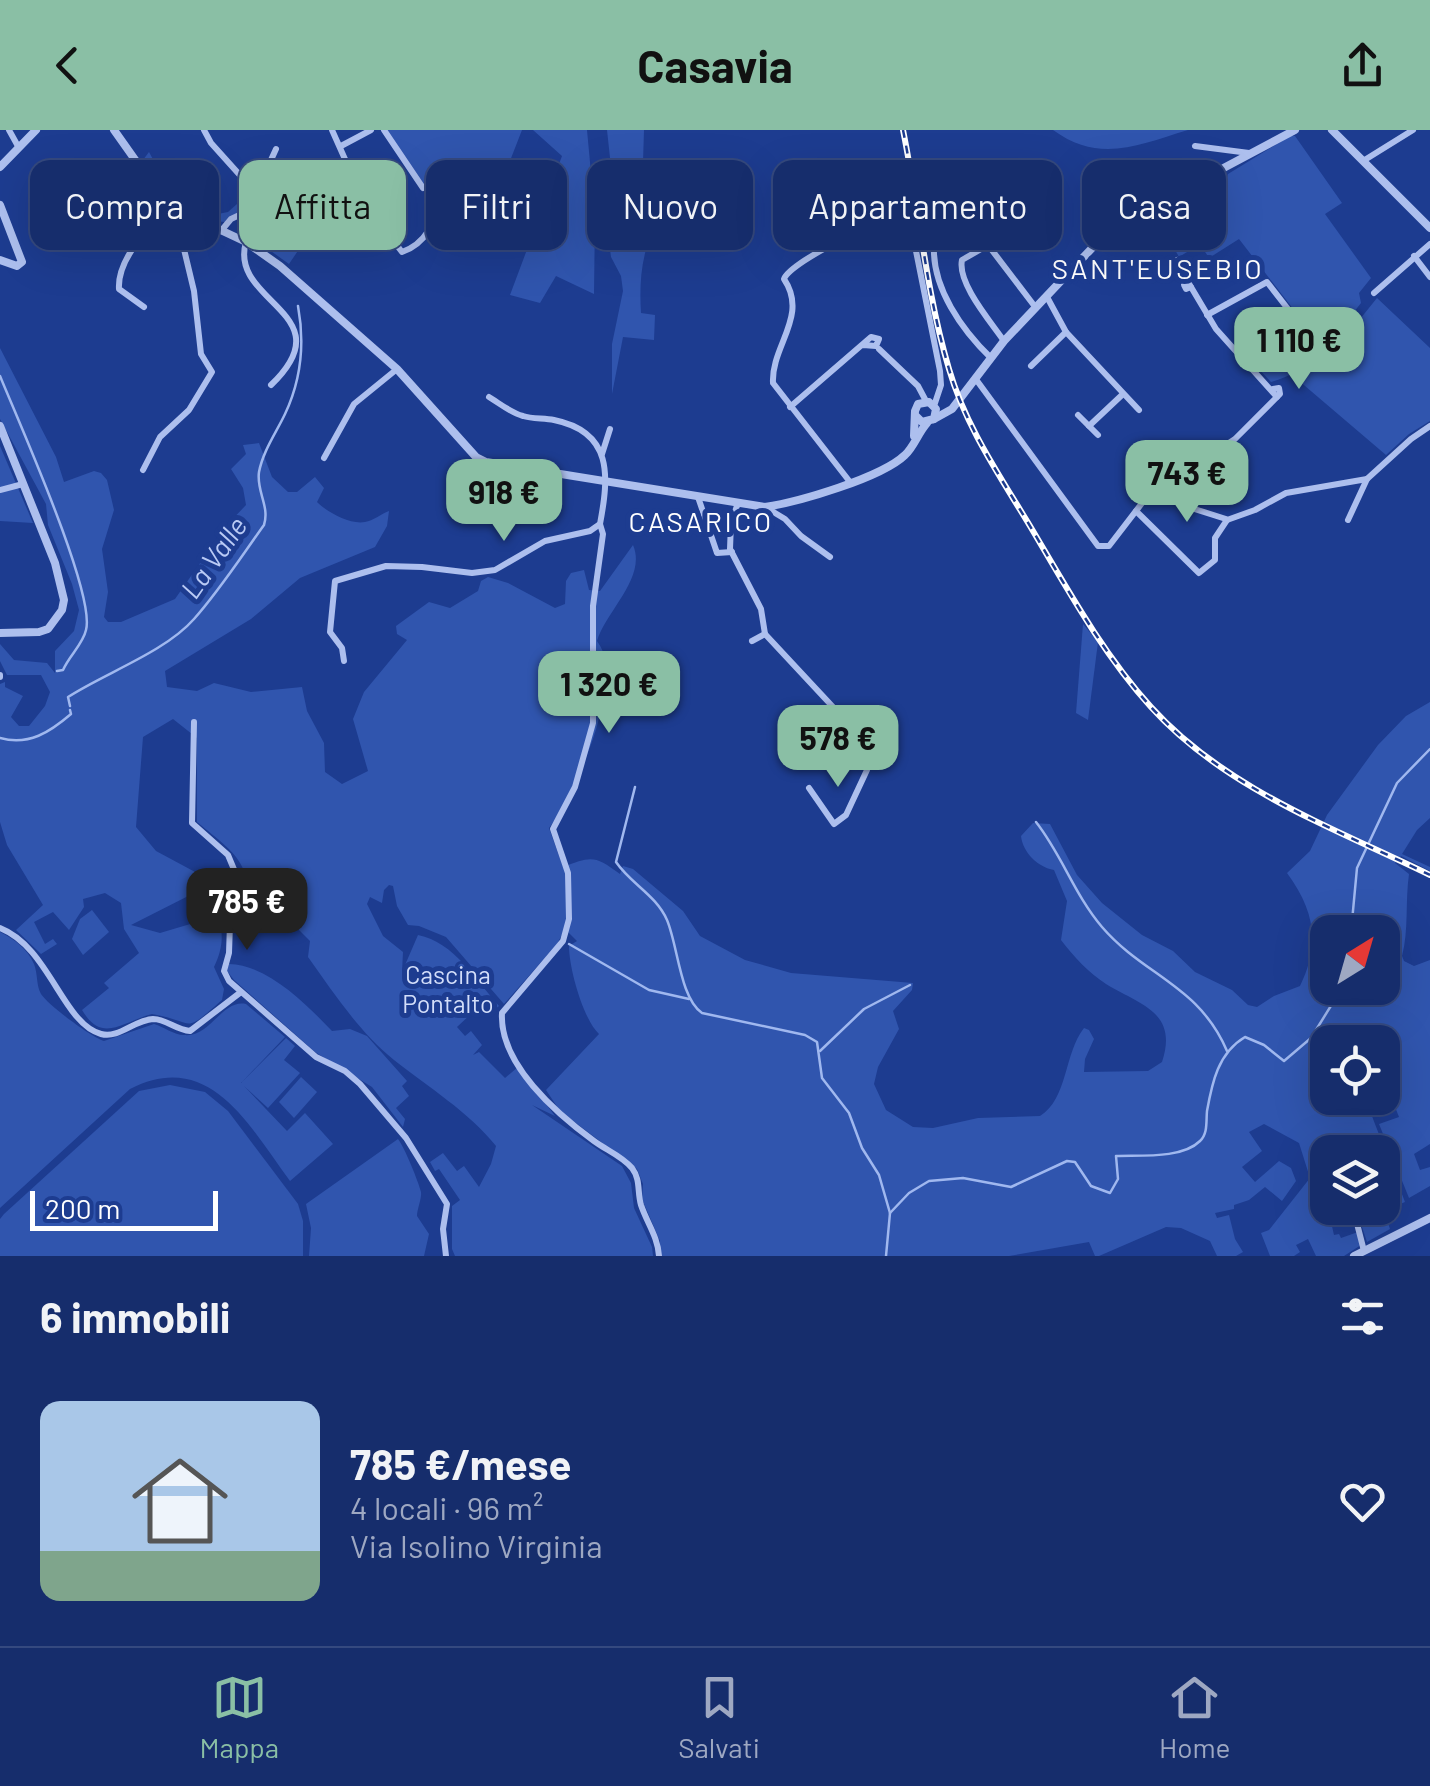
<!DOCTYPE html>
<html lang="it">
<head>
<meta charset="utf-8">
<style>
  body { margin:0; font-family:Barlow,sans-serif; background:#1f3572; color:#f1f3f6; height:100vh; display:flex; flex-direction:column; font-size:38px; white-space:nowrap }
  * { box-sizing:border-box; margin:0 }
  p { font-size:32px; color:#9ea8c2 }
  .icon { flex:none; width:55px; height:55px; fill:none; stroke:currentColor; stroke-width:2; stroke-linecap:round; stroke-linejoin:round }
  .map { position:relative; height:1126px; overflow:hidden }
  .side { display:flex; flex-direction:column; background:#162d6c; flex:1 }
  .side>* { flex:none }
  .top-card { position:absolute; left:30px; top:30px; width:1370px; height:90px; display:flex; gap:20px }
  .needle { width:65px; rotate:37deg }
  .fabs { position:absolute; left:1310px; top:785px; display:grid; gap:20px }
  .fabs a { display:grid; place-items:center; width:90px; height:90px; border-radius:20px; background:#162d6c; box-shadow:0 10px 40px #0002,0 0 0 2px #35497f; font-size:50px }
  .scale { position:absolute; left:30px; bottom:25px; width:188px; box-sizing:border-box; padding-left:10px; border:5px solid #fff; border-top:0; font-size:28px; line-height:35px; white-space:nowrap; color:#fff; -webkit-text-stroke:8px #1d3c90; paint-order:stroke }
  .price { position:absolute; translate:-50% -85px; padding:0 22px; border-radius:20px; background:#8abfa5; color:#111; font-size:32px; line-height:65px; filter:drop-shadow(0 2px 5px #0008) }
  .price::after { content:''; position:absolute; left:50%; top:60px; width:30px; height:22px; margin-left:-15px; background:inherit; clip-path:polygon(0 0,100% 0,50% 100%) }
  .price.on { background:#222; color:#fff }
  ul { padding:0; list-style:none }
  li { display:flex; align-items:center; gap:30px; height:250px; padding:0 40px }
  li+li { border-top:2px solid #35497f }
  li span { display:grid; place-items:center; flex:none; width:280px; height:200px; border-radius:20px; color:#555 }
  li>.icon { margin-inline-start:auto }
  span .icon { width:120px; height:120px; fill:#fffc; stroke-width:1 }
  li b { font-size:42px }
  h2 { display:flex; justify-content:space-between; align-items:center; height:120px; padding:0 40px; font-size:42px }
  .tag { padding:0 35px; border-radius:20px; background:#162d6c; box-shadow:0 10px 40px #0002,0 0 0 2px #35497f; font-size:35px; line-height:90px }
  .tag.on { background:#8abfa5; color:#111 }
  header { display:flex; justify-content:space-between; align-items:center; height:130px; padding:0 40px; background:#8abfa5; color:#111; font-size:45px; font-weight:700 }
  .tab-bar { display:flex; justify-content:space-around; align-items:center; height:140px; border-top:2px solid #35497f; background:#162d6c; font-size:28px; color:#9ea8c2 }
  .tab-bar a { display:grid; justify-items:center; gap:5px }
  .tab-bar .on { color:#8abfa5 }
  .map>svg:first-child { display:block }
</style>
</head>
<body>
<header><svg class="icon" aria-label="back" viewBox="0 0 24 24"><path d="M15 5l-7 7 7 7"/></svg>Casavia<svg class="icon" aria-label="share" viewBox="0 0 24 24"><path d="M12 15V3M7 8l5-5 5 5M5 13v7h14v-7"/></svg></header>
<div class="map">
<svg width="1430" height="1126" viewBox="0 0 1430 1126">
  <rect width="100%" height="100%" fill="#1d3c90"/>
  <g fill="#3055ae" fill-rule="evenodd">
    <path d="M386,0H522L490,82L449,67L450,63L434,58L430,65Z"/>
    <path d="M533,0H587L595,86L594,164L556,146L540,173L510,165L562,26Z"/>
    <path d="M607,0H644L642,65C668,77 697,66 721,80L709,87L662,90C641,112 639,153 641,183L655,185L654,210L623,207L612,264V214L623,161L621,146L611,127L608,104L606,73L611,37Z"/>
    <path d="M1053,0H1188C1138,15 1100,34 1053,0Z"/>
    <path d="M1290,6H1295L1342,73L1325,84L1371,148L1359,163L1361,173C1336,204 1311,242 1271,252L1255,235L1264,226L1268,229L1304,193L1239,109L1209,128L1200,114L1179,127L1163,98L1166,87L1202,65H1210L1224,57L1228,44Z"/>
    <path d="M149,22L155,33L152,35L166,55L191,72L207,66L211,69L207,73L218,84L228,82L246,66L245,55L251,64L250,73L225,92L213,91L202,84V80C176,84 157,50 143,30Z"/>
    <path d="M261,70L276,78L274,82L308,106L289,134L261,114L265,107L252,93L246,97L250,110L238,102L239,94L255,84Z"/>
    <path d="M1377,168L1430,218V291L1409,304L1386,325L1298,250L1352,199Z"/>
    <path d="M0,218L56,327L64,352L94,341L101,343L107,350L114,380L102,419L108,462L104,487L108,492H121L175,469L226,396L246,375L243,358L231,339L246,324L243,315L259,313L272,347L288,362H297L315,347L324,358L317,372C327,382 350,395 365,392C373,391 381,384 389,381L387,396L375,417L300,448L251,489L165,541L167,557L197,561L214,553L251,562L302,557L307,581L324,613L325,642L342,654L368,641L353,589L364,562L407,510L397,504L396,496L429,472L450,478L478,461L481,451L488,447L508,453L555,478L565,474L566,451L571,443L584,440L589,460L600,461L633,415C647,447 606,481 597,511C610,529 612,558 609,580H600C599,605 565,679 549,698L563,737C591,726 595,725 620,744L623,736L633,739L683,781L700,806L745,830L791,843L913,853L912,860L893,881L899,899L878,937L874,954L886,980L913,997L933,998L978,988L1040,986C1068,969 1064,923 1084,898L1089,900L1094,909L1085,929L1084,942L1148,941L1162,932C1179,881 1138,874 1106,854C1089,843 1073,826 1061,810L1067,771L1054,740C1038,737 1023,723 1021,706L1033,693L1050,694L1077,745L1102,773L1142,805L1173,821L1195,842L1232,860L1248,875L1257,877L1274,866L1300,856C1321,813 1314,780 1287,743L1310,721L1327,685L1378,615L1406,586L1430,572V688L1417,700L1402,724L1430,737V741L1401,726L1395,733L1409,744C1405,772 1409,800 1402,826L1404,831L1414,836L1430,830V1014L1414,1024L1420,1040L1430,1037V1056L1409,1068L1379,994L1399,987L1388,959L1383,961L1382,912H1328V968H1365L1405,1072L1384,1081L1390,1099L1367,1112L1359,1088L1382,1078V1022H1328L1327,1056L1323,1057L1334,1105L1339,1104L1341,1108L1358,1102L1361,1115L1344,1126H1316L1308,1109L1296,1115L1300,1122L1294,1126H1270L1261,1103L1269,1100L1310,1048L1299,1013L1264,994L1249,1002L1262,1021L1242,1037L1255,1052L1279,1031L1291,1038L1296,1051L1282,1071L1265,1057L1249,1070L1234,1075V1079L1215,1083L1217,1088L1229,1085L1235,1109L1243,1122L1236,1126H1217L1210,1111L1181,1098L1166,1097L1099,1126H1095L1089,1112L1009,1126H660V1111L642,1069L643,1054L637,1039L560,981L546,960L599,904C583,889 569,838 569,816L577,811L565,799L557,814L504,874L446,807L419,796L408,795L397,776L393,756L389,755L384,760L382,773L370,767L367,774L383,806L403,822L402,842L418,805C454,812 476,850 499,876L487,885L475,871L468,878L472,883L457,897L465,906L471,901L482,915L473,925L479,922L505,948L518,937L555,986L532,975L622,1036L631,1053L634,1078L652,1117L653,1126H455L452,1119V1076L460,1070L439,1039L435,1041L430,1032L443,1023L457,1041L464,1036L479,1057L491,1034L496,1016C469,982 428,957 394,930C359,902 333,862 308,827L310,811L281,782L280,759L265,785L252,791C249,731 241,728 197,692V608L173,589L143,607L136,697L156,721L197,743L204,758L131,795L160,803L197,792L203,798L219,788C224,807 222,820 214,837L224,859L222,870C181,906 198,892 152,884C122,892 102,914 82,880L109,858L104,853L139,823L124,799L121,773L105,763L83,769L84,777L69,800L53,782L34,792L45,814L53,809L57,814L41,824L16,800L43,775L7,715L0,692V554L5,552V557L23,566L11,587L19,596H29L45,576L50,562L41,545H7L0,531V514L14,530L47,533L55,543V521L74,501L79,480L72,454L48,395L46,374L0,289ZM1328,802H1382V858H1328Z"/>
    <path d="M0,316L33,393L0,391Z"/>
    <path d="M1083,494L1098,512L1088,590L1076,583Z"/>
    <path d="M92,780L109,802L83,825L72,809L80,789Z"/>
    <path d="M0,802C14,809 27,818 34,834C38,844 36,855 41,864C48,875 91,907 104,911L154,894C164,897 174,905 184,905C210,908 222,869 246,874L285,907L241,953L286,908L295,916L284,930L300,943L268,978L244,956L287,1001L305,983L333,1014L290,1051C249,996 210,918 130,959L0,1078Z"/>
    <path d="M229,834C268,835 306,874 332,901L350,899L367,906L407,951L402,956L409,966L396,978L405,989L403,997L372,957L315,922L234,850L227,841Z"/>
    <path d="M301,947L317,962L294,988L279,972Z"/>
    <path d="M170,955L205,962L228,981L298,1074L303,1091V1126H0V1089L4,1084L139,961Z"/>
    <path d="M398,1009C404,1016 419,1053 421,1062C422,1068 417,1079 417,1086L429,1104L424,1126H309L311,1098L306,1074Z"/>
  </g>
  <g fill="none" stroke-linecap="round" stroke-linejoin="round">
    <g stroke="#a0b8ef" stroke-width="2.5">
      <path d="M0,246C17,288 96,464 86,500C83,514 69,526 63,540L57,541"/>
      <path d="M70,576L68,567C105,543 165,522 194,489C219,461 241,427 264,395C270,376 256,361 259,342C263,321 276,303 285,284C301,250 305,214 298,176"/>
      <path d="M0,608C29,616 50,602 71,584L70,580"/>
      <path d="M635,657L616,732C631,754 656,765 667,790C678,816 680,868 702,883L805,905L817,912L822,948L849,983L862,1018L879,1045L890,1083L886,1126"/>
      <path d="M1036,692C1062,725 1074,764 1102,797C1144,846 1199,855 1227,921"/>
      <path d="M1351,802L1357,738L1397,653L1430,619"/>
      <path d="M569,814L649,860L689,869"/>
      <path d="M820,921L864,879L910,855"/>
      <path d="M890,1083L909,1063L929,1051L963,1048L1011,1057L1067,1031L1075,1032L1091,1056L1110,1063L1118,1049L1116,1026C1140,1025 1182,1029 1200,1011C1208,1004 1206,991 1207,981C1212,953 1218,923 1245,907L1264,915L1284,931L1311,908L1342,858"/>
    </g>
    <g stroke="#adbfee" stroke-width="6">
      <path d="M9,0L19,18"/>
      <path d="M204,0L211,13L255,62L250,80L231,89L221,101"/>
      <path d="M332,0L365,74L402,122C428,113 434,91 442,67"/>
      <path d="M384,0L423,58"/>
      <path d="M341,16L371,0"/>
      <path d="M1195,16L1249,23"/>
      <path d="M1363,31L1413,0"/>
      <path d="M246,50L271,30L276,19"/>
      <path d="M256,67L271,72L305,99L328,88"/>
      <path d="M973,94L934,116C932,158 962,200 991,228"/>
      <path d="M246,112C228,173 346,183 271,255"/>
      <path d="M1414,126L1430,147"/>
      <path d="M1177,130L1188,152"/>
      <path d="M1188,152L1191,157L1186,159L1184,155Z"/>
      <path d="M1191,157L1216,199L1277,267"/>
      <path d="M1374,163L1430,114"/>
      <path d="M1047,167L1066,202L1139,280"/>
      <path d="M144,177L119,159C117,127 151,97 170,73"/>
      <path d="M1207,185L1267,152L1288,179"/>
      <path d="M1004,211C991,192 957,153 962,130L988,115L1036,178"/>
      <path d="M879,219L918,256L926,271"/>
      <path d="M1031,236L1066,202"/>
      <path d="M975,248L1098,416H1109L1149,364L1156,360L1162,362L1163,356L1235,309L1280,264L1279,258L1273,259"/>
      <path d="M790,277L871,207L879,209L876,216L863,215"/>
      <path d="M1078,285L1089,296L1123,264"/>
      <path d="M1089,296L1098,305"/>
      <path d="M602,324L610,299"/>
      <path d="M324,328L354,274L397,239"/>
      <path d="M143,340L160,307L189,280L212,242L201,224L194,161L176,86L178,80"/>
      <path d="M850,352L773,253C771,216 809,186 784,149C791,131 892,81 909,86L940,241L941,255L934,276"/>
      <path d="M0,360L23,354"/>
      <path d="M1162,362L1188,377L1226,389"/>
      <path d="M698,367L717,423L732,422"/>
      <path d="M738,373L731,393L730,419L761,479L765,504L833,577L854,606"/>
      <path d="M765,377L785,389L801,406L830,427"/>
      <path d="M1136,381L1199,443L1215,430V408L1227,390"/>
      <path d="M1227,390L1255,380L1286,363L1367,349"/>
      <path d="M1348,390L1367,349L1411,309L1430,296"/>
      <path d="M600,394L603,404L593,476V593L575,657L553,699L568,743L569,789L563,811L502,883C499,934 557,984 594,1011C606,1020 622,1026 632,1038C641,1050 637,1062 641,1075C647,1093 658,1107 659,1126"/>
      <path d="M752,511L765,504"/>
      <path d="M344,531L342,518L330,502L335,451L386,436L422,437L472,443L495,440L545,411L590,401L600,394C609,346 613,302 554,290C544,288 532,289 523,286C511,283 499,273 489,267"/>
      <path d="M0,545V547"/>
      <path d="M194,592L192,693L228,725L245,766L230,794L229,823L224,841L229,851L316,927L345,941L360,954L406,1008L447,1074L443,1099L446,1126"/>
      <path d="M809,658L834,694L846,685L867,640"/>
      <path d="M0,798C49,817 63,894 101,904C119,909 134,890 153,889C166,889 176,900 190,901L241,862"/>
      <path d="M1353,1078L1364,1121"/>
    </g>
    <g stroke="#adbfee" stroke-width="8">
      <path d="M114,0L160,65L178,80L246,112L280,136L397,239L476,327L486,332L765,377C798,372 881,348 905,325C914,317 918,303 927,293"/>
      <path d="M1332,0L1430,98"/>
      <path d="M0,37L36,0"/>
      <path d="M0,75L22,132L17,136L0,130"/>
      <path d="M934,289L952,279L1004,211L1095,115L1154,75L1295,0"/>
      <path d="M0,296L55,433L64,470L62,480L48,499L39,502L0,503"/>
      <path d="M914,306L915,281L918,274L929,272L936,279L934,289L922,292L915,285"/>
      <path d="M1354,1126L1430,1088"/>
    </g>
    <defs>
      <path id="rail" d="M903,0C919,79 926,162 949,239C966,298 1002,349 1033,401C1069,462 1104,525 1151,577C1225,659 1334,698 1430,745"/>
    </defs>
    <use href="#rail" stroke="#fff" stroke-width="6"/>
    <use href="#rail" stroke="#1d3c90" stroke-width="2.5" stroke-dasharray="8" stroke-linecap="butt"/>
  </g>
  <g text-anchor="middle" dominant-baseline="central" stroke-width="10" stroke-linejoin="round" paint-order="stroke">
    <g font-size="25" fill="#d3defa" stroke="#1d3c90">
      <text x="448" y="844">Cascina<tspan x="448" dy="29">Pontalto</tspan></text>
    </g>
    <g font-size="28" letter-spacing="2.5" fill="#fff" stroke="#1d3c90">
      <text x="1158" y="138">SANT'EUSEBIO</text>
      <text x="701" y="391">CASARICO</text>
    </g>
    <g font-size="28" font-style="italic" fill="#b9caf5" stroke="#1d3c90">
      <text transform="translate(213 427) rotate(-55)">La Valle</text>
    </g>
  </g>
</svg>
<div class="fabs">
<a><svg class="needle" viewBox="-14 -14 28 28"><path d="M0-13l5 13h-10z" fill="#e53935"/><path d="M0 13l5-13h-10z" fill="#9ea8c2"/></svg></a>
<a><svg class="icon" aria-label="locate" viewBox="0 0 24 24"><circle cx="12" cy="12" r="6"/><path d="M12 2v4M12 18v4M2 12h4M18 12h4"/></svg></a>
<a><svg class="icon" aria-label="layers" viewBox="0 0 24 24"><path d="M12 4l9 5-9 5-9-5zM3 14l9 5 9-5"/></svg></a>
</div>
<div class="scale">200 m</div>
<b class="price" style="left:1299px;top:262px">1 110 €</b>
<b class="price" style="left:1187px;top:395px">743 €</b>
<b class="price" style="left:504px;top:414px">918 €</b>
<b class="price" style="left:609px;top:606px">1 320 €</b>
<b class="price" style="left:838px;top:660px">578 €</b>
<b class="price on" style="left:247px;top:823px">785 €</b>
<div class="top-card">
<a class="tag">Compra</a>
<a class="tag on">Affitta</a>
<a class="tag">Filtri</a>
<a class="tag">Nuovo</a>
<a class="tag">Appartamento</a>
<a class="tag">Casa</a>
</div>
</div>
<section class="side">
<h2>6 immobili<svg class="icon" aria-label="filters" viewBox="0 0 24 24"><path d="M4 7h16M4 17h16"/><circle cx="9" cy="7" r="2"/><circle cx="15" cy="17" r="2"/></svg></h2>
<ul>
<li><span style="background:linear-gradient(#a9c7e8 75%,#7fa58c 0)"><svg class="icon" aria-label="home" viewBox="0 0 24 24"><path d="M3 11l9-7 9 7M6 9v11h12V9"/></svg></span><div><b>785 €/mese</b><p>4 locali · 96 m²</p><p>Via Isolino Virginia</p></div><svg class="icon" aria-label="heart" viewBox="0 0 24 24"><path d="M12 20l-8-8c-3-5 5-10 8-4 3-6 11-1 8 4z"/></svg></li>
</ul>
</section>
<nav class="tab-bar">
<a class="on"><svg class="icon" aria-label="map" viewBox="0 0 24 24"><path d="M3 6l6-2 6 2 6-2v14l-6 2-6-2-6 2zM9 4v14M15 6v14"/></svg>Mappa</a>
<a><svg class="icon" aria-label="saved" viewBox="0 0 24 24"><path d="M7 4h10v16l-5-4-5 4z"/></svg>Salvati</a>
<a><svg class="icon" aria-label="home" viewBox="0 0 24 24"><path d="M3 11l9-7 9 7M6 9v11h12V9"/></svg>Home</a>
</nav>
</body>
</html>
